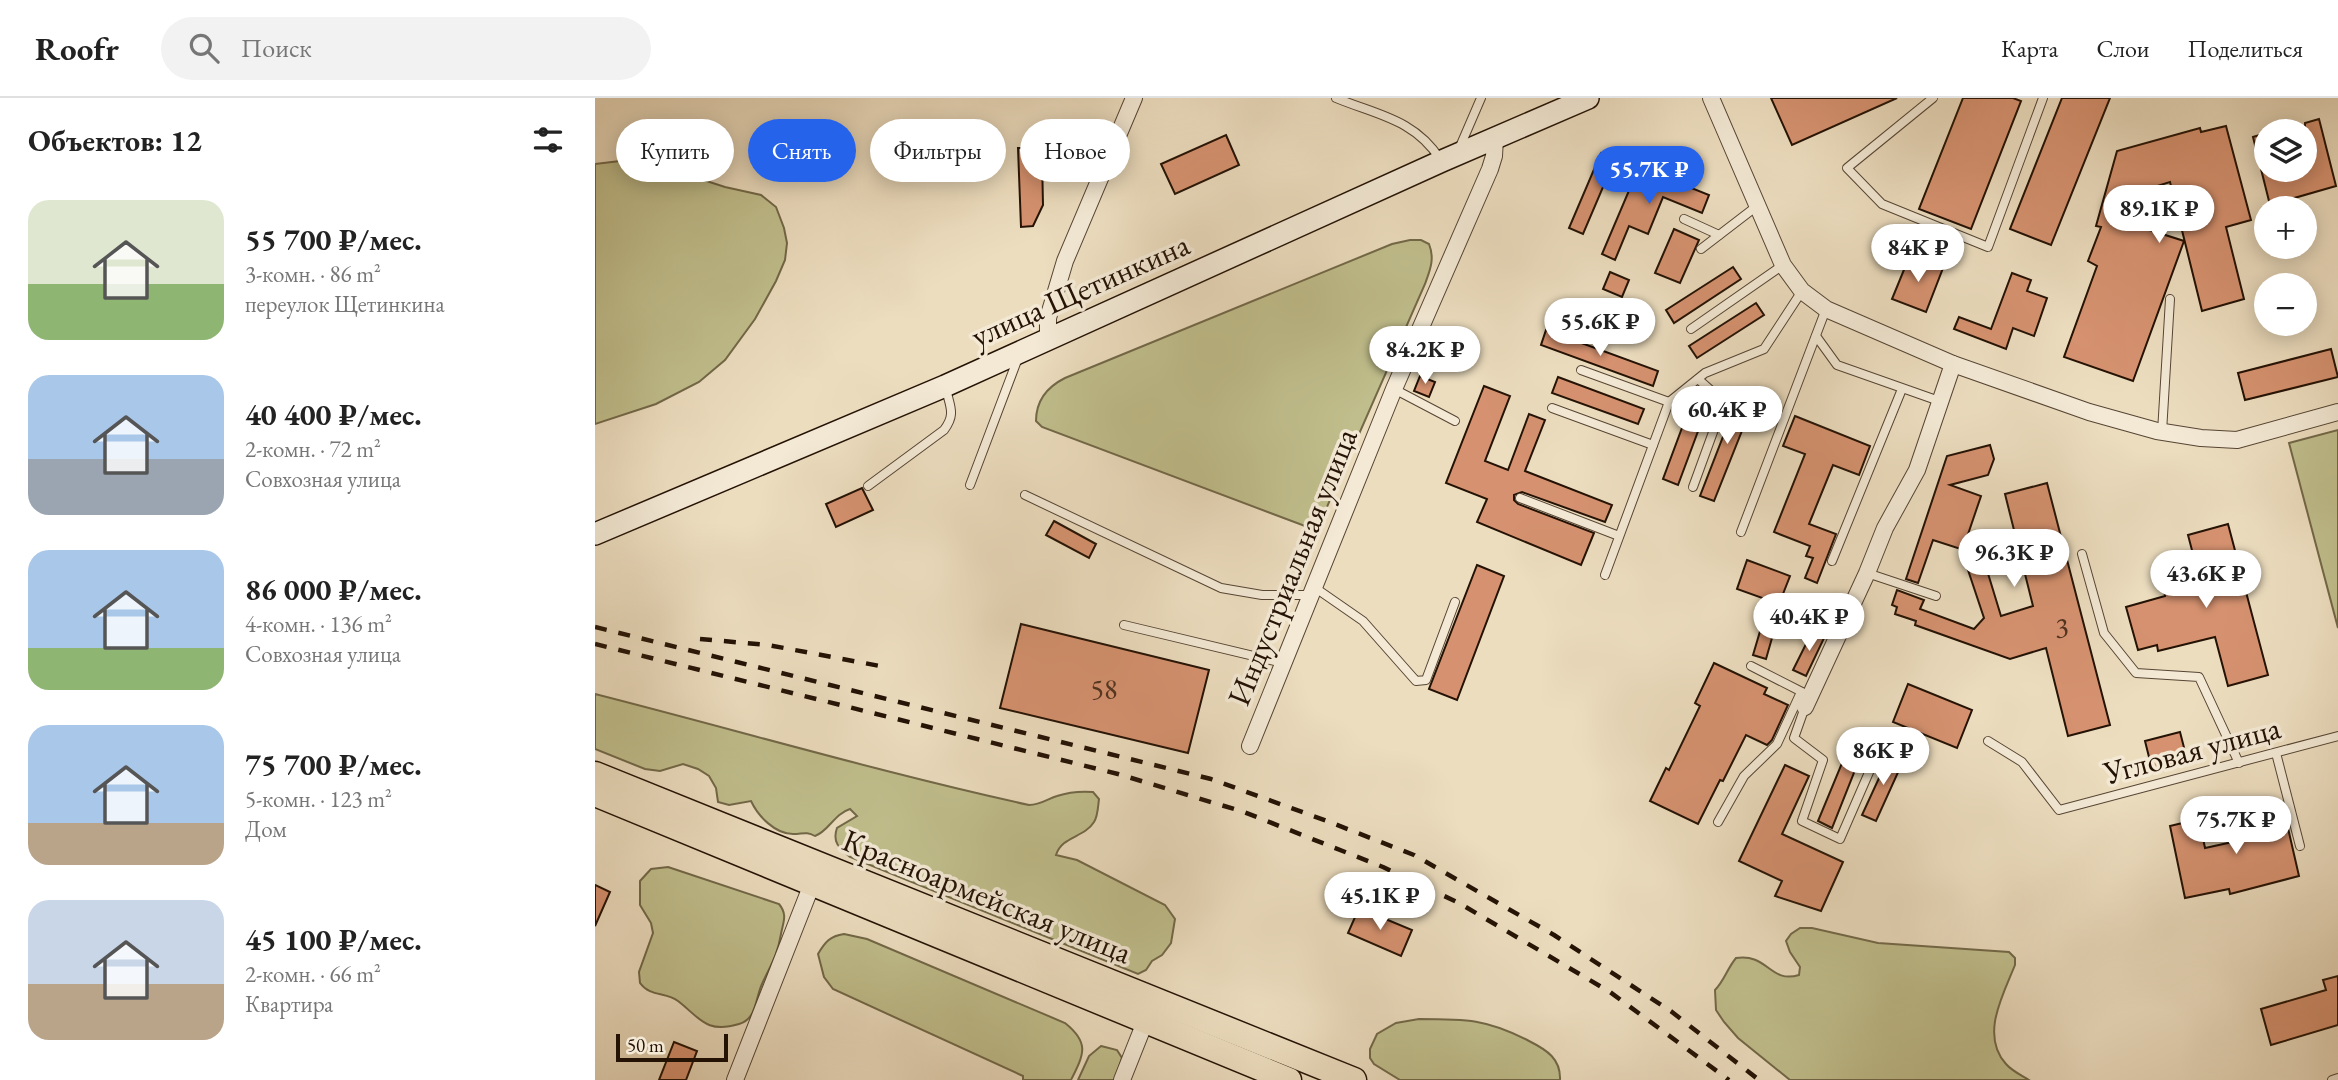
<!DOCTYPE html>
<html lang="ru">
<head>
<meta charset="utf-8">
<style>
  body { margin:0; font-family:"EB Garamond",serif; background:#f2f2f2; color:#222; height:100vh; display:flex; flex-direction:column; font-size:26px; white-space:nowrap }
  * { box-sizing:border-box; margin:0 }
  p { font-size:23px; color:#767676 }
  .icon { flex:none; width:38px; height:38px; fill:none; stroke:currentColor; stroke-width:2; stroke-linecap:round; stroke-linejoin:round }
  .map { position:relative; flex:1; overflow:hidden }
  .side { display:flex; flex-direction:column; background:#fff; width:595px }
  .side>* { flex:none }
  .top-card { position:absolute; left:21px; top:21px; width:665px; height:63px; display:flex; gap:14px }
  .fabs { position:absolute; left:1659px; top:21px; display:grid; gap:14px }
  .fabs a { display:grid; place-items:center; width:63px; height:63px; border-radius:50%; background:#fff; box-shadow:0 4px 18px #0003; font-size:35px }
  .scale { position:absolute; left:21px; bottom:18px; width:112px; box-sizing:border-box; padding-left:7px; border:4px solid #241205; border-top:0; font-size:19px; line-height:24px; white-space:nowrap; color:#241205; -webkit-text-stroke:5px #f3e9d5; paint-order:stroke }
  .price { position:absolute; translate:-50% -60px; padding:0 16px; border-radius:24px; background:#fff; color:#222; font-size:23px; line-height:46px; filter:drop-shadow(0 2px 4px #0008) }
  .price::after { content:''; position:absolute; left:50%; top:42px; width:21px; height:16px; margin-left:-10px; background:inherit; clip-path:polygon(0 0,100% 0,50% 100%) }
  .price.active { background:#2563eb; color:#fff }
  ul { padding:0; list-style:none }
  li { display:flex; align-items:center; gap:21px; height:175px; padding:0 28px }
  li span { display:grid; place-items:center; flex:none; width:196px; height:140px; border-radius:21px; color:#555 }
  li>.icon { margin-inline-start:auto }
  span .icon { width:84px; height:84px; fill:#fffc; stroke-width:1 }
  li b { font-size:30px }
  h2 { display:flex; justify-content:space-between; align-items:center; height:84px; padding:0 28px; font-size:30px }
  .tag { padding:0 24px; border-radius:32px; background:#fff; box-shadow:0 4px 18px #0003; font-size:24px; line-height:63px }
  .tag.active { background:#2563eb; color:#fff }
  header { display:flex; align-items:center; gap:42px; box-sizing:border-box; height:98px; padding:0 35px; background:#fff; border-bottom:2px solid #e0e0e0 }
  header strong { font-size:33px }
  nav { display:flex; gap:38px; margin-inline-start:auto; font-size:24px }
  .search { width:490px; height:63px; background:#f2f2f2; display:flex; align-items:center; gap:18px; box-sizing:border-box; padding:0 24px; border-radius:38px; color:#767676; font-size:26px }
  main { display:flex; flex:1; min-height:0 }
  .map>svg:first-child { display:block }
</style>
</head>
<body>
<header>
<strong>Roofr</strong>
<div class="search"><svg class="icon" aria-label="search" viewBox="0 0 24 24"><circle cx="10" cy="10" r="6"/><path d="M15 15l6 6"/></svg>Поиск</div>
<nav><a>Карта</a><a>Слои</a><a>Поделиться</a></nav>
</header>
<main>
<section class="side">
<h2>Объектов: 12<svg class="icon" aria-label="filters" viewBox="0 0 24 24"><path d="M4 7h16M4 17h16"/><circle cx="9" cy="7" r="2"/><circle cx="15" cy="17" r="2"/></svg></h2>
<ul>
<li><span style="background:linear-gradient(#dfe7d0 60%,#8fb573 0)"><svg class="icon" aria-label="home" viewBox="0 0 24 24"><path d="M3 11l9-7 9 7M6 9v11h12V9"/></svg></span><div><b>55 700 ₽/мес.</b><p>3-комн. · 86 m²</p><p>переулок Щетинкина</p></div></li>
<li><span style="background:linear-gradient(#a9c7e8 60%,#9aa5b1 0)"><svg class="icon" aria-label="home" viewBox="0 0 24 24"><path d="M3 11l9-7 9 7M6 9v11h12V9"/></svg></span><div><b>40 400 ₽/мес.</b><p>2-комн. · 72 m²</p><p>Совхозная улица</p></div></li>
<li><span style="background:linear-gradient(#a9c7e8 70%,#8fb573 0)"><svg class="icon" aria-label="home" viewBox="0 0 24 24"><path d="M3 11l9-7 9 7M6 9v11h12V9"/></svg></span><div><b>86 000 ₽/мес.</b><p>4-комн. · 136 m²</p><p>Совхозная улица</p></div></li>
<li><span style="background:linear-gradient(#a9c7e8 70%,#b9a48a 0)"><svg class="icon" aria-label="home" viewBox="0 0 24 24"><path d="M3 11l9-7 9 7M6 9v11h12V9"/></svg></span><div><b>75 700 ₽/мес.</b><p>5-комн. · 123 m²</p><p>Дом</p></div></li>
<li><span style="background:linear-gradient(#c9d6e8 60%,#b9a48a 0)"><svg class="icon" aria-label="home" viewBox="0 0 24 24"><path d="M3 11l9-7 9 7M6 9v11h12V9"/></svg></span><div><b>45 100 ₽/мес.</b><p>2-комн. · 66 m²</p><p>Квартира</p></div></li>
</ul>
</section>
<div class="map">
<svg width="1743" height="982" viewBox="0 0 1743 982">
  <rect width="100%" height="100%" fill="#ecddbf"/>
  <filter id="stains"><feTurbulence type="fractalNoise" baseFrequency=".00286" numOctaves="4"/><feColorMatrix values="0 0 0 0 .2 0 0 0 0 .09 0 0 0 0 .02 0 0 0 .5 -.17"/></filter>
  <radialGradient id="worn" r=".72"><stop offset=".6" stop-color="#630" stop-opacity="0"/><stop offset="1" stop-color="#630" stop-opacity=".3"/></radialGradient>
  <g fill="#c0be8c" stroke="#726848" stroke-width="2">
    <path d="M25,63L59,66L130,89L166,97L181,109L189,130L192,145L190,162L181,183L160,221L130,262L104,284L61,306L0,326V66Z"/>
    <path d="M815,142H826L834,146C840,161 835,172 830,186L724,427L718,430L710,428L447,329L441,323C441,302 452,289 470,280L797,146Z"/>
    <path d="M1743,332V530L1694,345Z"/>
    <path d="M0,596C145,633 288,675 434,707C446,707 452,701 462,698C474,694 485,693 498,694L504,701C503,708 503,718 499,724C489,740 467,738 461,757L482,762L570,807L580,821L576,845L567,857L557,863L551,872L543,876L255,759C244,750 237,744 242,730L262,718L255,711C239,716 234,733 220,738C211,733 208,736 198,736C180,736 163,718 156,703L134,707L123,704L121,690L114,678L103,671L88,666L65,673L50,671L0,651Z"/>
    <path d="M73,769L184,806C193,817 188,824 186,836C182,859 176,866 167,886C160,901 162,921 144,926C111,936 105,920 83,903C71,894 55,899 45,885L44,874L58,835L56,825L45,807V783L56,771Z"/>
    <path d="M1205,830H1217L1283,845L1414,854L1420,860V867C1408,897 1385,937 1411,966C1417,973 1426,977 1434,982H1195L1143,940L1129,924L1121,912L1120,892C1129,883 1132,871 1141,860C1173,855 1175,886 1204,877L1205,869L1195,854L1191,843L1196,836Z"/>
    <path d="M249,836L272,841L470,925C495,945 489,956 476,982H428V978L238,891L229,879L223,856C230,844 235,838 249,836Z"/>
    <path d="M824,921C871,921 892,921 934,943C952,952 966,961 965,982H805L779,966L775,960V951L782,936L801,925Z"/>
    <path d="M506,948L522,952L527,960L520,982H483L494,958Z"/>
  </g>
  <g fill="#d69270" stroke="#241205" stroke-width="2">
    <path d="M1176,0H1302L1197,47Z"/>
    <path d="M1368,0H1418L1426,3L1376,131L1324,111Z"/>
    <path d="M1467,0H1515L1456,147L1415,131Z"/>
    <path d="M1724,21L1741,88L1675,107L1658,39L1671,35V72H1710V25Z"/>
    <path d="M1631,28L1656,122L1631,129L1649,201L1607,213L1575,84L1543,94L1534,119L1541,121L1539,127L1589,143L1538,283L1469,259L1502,168L1493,163L1506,129L1501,128L1522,53L1605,30L1606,34Z"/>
    <path d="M631,37L644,67L580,96L566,66Z"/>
    <path d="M423,50H436L447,60L448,107L438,128L426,129Z"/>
    <path d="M1006,55L1020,61L988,136L974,130Z"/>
    <path d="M1044,69L1114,97L1107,115L1068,99L1053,136L1034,128L1020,162L1007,156Z"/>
    <path d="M1079,131L1104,142L1085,185L1060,175Z"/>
    <path d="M1315,157L1348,170L1331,214L1297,201Z"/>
    <path d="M1138,169L1146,181L1079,225L1071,212Z"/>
    <path d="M1015,174L1034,182L1027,199L1008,191Z"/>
    <path d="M1417,175L1436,182L1432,193L1452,200L1439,238L1418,230L1411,251L1359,231L1364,219L1396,231Z"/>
    <path d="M1161,205L1169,217L1102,260L1094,248Z"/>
    <path d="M951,232L1063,273L1058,288L946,247Z"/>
    <path d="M1736,251L1743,279L1650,302L1643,275Z"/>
    <path d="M825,278L840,284L834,299L819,293Z"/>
    <path d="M963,279L1049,311L1043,326L957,295Z"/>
    <path d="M889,288L915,298L890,363L913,372L934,316L950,322L930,373L1017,407L1010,424L927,394L919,397V402L923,406L999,435L986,467L882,424L892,401L851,385Z"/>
    <path d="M1100,295L1115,301L1083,387L1068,381Z"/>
    <path d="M1145,295L1160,300L1119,403L1105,398Z"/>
    <path d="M1200,318L1275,348L1264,377L1238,367L1214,426L1241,436L1222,485L1210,480L1218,460L1211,458L1215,448L1179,434L1210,356L1188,348Z"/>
    <path d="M1395,347L1399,361L1393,377L1355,387L1386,398L1368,451L1384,446L1406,518L1438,508L1410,396L1452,385L1515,627L1473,638L1451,550L1415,561L1320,527L1321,523L1300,516L1302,509L1297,507L1302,492L1329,502L1325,511L1379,531L1389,520L1366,451L1338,442L1323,485L1311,481L1352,358Z"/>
    <path d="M267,390L278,412L241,429L231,406Z"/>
    <path d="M459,423L501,446L494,460L451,437Z"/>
    <path d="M1633,426L1673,577L1633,588L1620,539L1563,553L1562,547L1543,552L1531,509L1570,498L1569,492L1605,483L1593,437Z"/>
    <path d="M1152,462L1195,478L1184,506L1142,491Z"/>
    <path d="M882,467L909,478L862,602L834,591Z"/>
    <path d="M426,526L614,572L593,655L405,610Z"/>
    <path d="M1166,530L1179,533L1171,561L1158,557Z"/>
    <path d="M1218,532L1230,538L1211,578L1198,572Z"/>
    <path d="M1119,565L1172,590L1169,596L1193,607L1177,642L1172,647L1151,637L1128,683L1125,682L1103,726L1055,703L1071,670L1074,672L1105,608L1100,605Z"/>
    <path d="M1313,586L1377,612L1362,650L1298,624Z"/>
    <path d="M1585,634L1593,665L1558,675L1550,643Z"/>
    <path d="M1257,641L1270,647L1237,730L1223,723Z"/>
    <path d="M1296,654L1309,661L1281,723L1267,717Z"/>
    <path d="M1190,667L1214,678L1187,736L1248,764L1226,813L1180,798L1187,783L1144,763Z"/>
    <path d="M1687,704L1704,778L1635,796L1634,791L1590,800L1575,728L1604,721L1610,750L1665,738L1659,711Z"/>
    <path d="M0,787L15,794L0,828Z"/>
    <path d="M764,810L817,832L806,858L753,835Z"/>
    <path d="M1743,878V927L1676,947L1666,911L1731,892L1728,882Z"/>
    <path d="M79,944L102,953L91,982H64Z"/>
  </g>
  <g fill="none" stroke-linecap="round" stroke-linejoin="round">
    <defs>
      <g id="lane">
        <path d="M741,0C782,17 819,21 845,61"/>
        <path d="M1338,0L1252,70L1287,106L1393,149L1448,0"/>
        <path d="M864,51L886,0"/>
        <path d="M1089,121L1124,137"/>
        <path d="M1106,151L1162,108"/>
        <path d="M1096,231L1188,167"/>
        <path d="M1221,238L1242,267L1347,304"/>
        <path d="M986,272L1074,304"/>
        <path d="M799,291L860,323"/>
        <path d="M957,310L1058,347"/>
        <path d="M1567,334L1575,201"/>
        <path d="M375,387L423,260"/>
        <path d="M273,388L349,332C361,316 355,309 351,291"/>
        <path d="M1098,389L1129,304L1103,281"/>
        <path d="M430,397L626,490L667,497H716"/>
        <path d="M925,400L1024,438"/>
        <path d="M1146,434L1231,211"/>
        <path d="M1487,456L1509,535L1541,575L1604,579L1644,665"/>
        <path d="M1237,463L1307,291"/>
        <path d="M1272,475L1341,498"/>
        <path d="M1010,477L1074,304L1110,275L1169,251L1207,193"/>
        <path d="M719,489L768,523L821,583L831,582L860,504"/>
        <path d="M529,527L688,565"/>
        <path d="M1156,568L1209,595"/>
        <path d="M1210,609L1199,640L1228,662L1207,723L1245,741L1275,672"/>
        <path d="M1393,643L1427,664L1464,712L1743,638"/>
        <path d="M1681,655L1705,748"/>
        <path d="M1123,724L1149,678L1182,646L1206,594"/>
        <path d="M1737,982L1743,980"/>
      </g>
      <g id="street">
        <path d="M1116,0L1188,167L1207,193L1231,211L1358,266L1494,314L1562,333L1606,340L1642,342L1743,314"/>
        <path d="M453,240V220L470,163L539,0"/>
        <path d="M1210,609L1272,475L1290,430L1322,372L1358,266"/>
        <path d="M655,648L799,291L895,71L899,58L900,40"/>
        <path d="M140,982L217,786"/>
        <path d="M527,982L554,914"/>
      </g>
      <path id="secondary" d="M0,436L350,288L847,63L993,0"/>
      <g id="primary">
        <path d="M0,676L759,982"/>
        <path d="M0,696L694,982"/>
      </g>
    </defs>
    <use href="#lane" stroke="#564534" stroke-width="10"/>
    <use href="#street" stroke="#564534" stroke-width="18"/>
    <use href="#secondary" stroke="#241205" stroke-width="24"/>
    <use href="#primary" stroke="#241205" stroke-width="27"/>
    <use href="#lane" stroke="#f3e9d5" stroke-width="8"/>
    <use href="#street" stroke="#f3e9d5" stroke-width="16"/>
    <use href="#secondary" stroke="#f3e9d5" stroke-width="21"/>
    <use href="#primary" stroke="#ecddbf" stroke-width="24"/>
    <g stroke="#241205" stroke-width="4.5" stroke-dasharray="12 12" stroke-linecap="butt">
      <path d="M0,529L616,681L732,723L819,757L959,837L1077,914L1164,982"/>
      <path d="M105,541L173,547L285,568"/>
      <path d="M0,546L523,676L649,714L788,769L864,805L1015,894L1134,982"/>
    </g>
  </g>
  <g text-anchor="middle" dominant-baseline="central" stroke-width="7" stroke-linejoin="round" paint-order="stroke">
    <g font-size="28" fill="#503220">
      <text x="1467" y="529">3</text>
      <text x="509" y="591">58</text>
    </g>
    <g font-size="32" fill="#241205" stroke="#f3e9d5">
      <text transform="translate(485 192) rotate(-24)">улица Щетинкина</text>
      <text transform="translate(697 469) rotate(-68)">Индустриальная улица</text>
      <text transform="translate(1597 652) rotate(-15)">Угловая улица</text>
      <text transform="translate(392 798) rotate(22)">Красноармейская улица</text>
    </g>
  </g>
  <rect width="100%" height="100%" filter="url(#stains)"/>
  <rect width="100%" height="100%" fill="url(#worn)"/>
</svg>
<div class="fabs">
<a><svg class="icon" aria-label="layers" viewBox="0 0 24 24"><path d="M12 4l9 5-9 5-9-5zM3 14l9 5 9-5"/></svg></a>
<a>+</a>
<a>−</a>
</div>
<div class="scale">50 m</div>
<b class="price active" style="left:1054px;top:108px">55.7K ₽</b>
<b class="price" style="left:1564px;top:147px">89.1K ₽</b>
<b class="price" style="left:1323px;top:186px">84K ₽</b>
<b class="price" style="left:1005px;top:260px">55.6K ₽</b>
<b class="price" style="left:830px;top:288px">84.2K ₽</b>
<b class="price" style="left:1132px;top:348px">60.4K ₽</b>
<b class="price" style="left:1419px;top:491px">96.3K ₽</b>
<b class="price" style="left:1611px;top:512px">43.6K ₽</b>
<b class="price" style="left:1214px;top:555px">40.4K ₽</b>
<b class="price" style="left:1288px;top:689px">86K ₽</b>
<b class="price" style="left:1641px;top:758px">75.7K ₽</b>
<b class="price" style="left:785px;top:834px">45.1K ₽</b>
<div class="top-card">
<a class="tag">Купить</a>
<a class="tag active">Снять</a>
<a class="tag">Фильтры</a>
<a class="tag">Новое</a>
</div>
</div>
</main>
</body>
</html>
